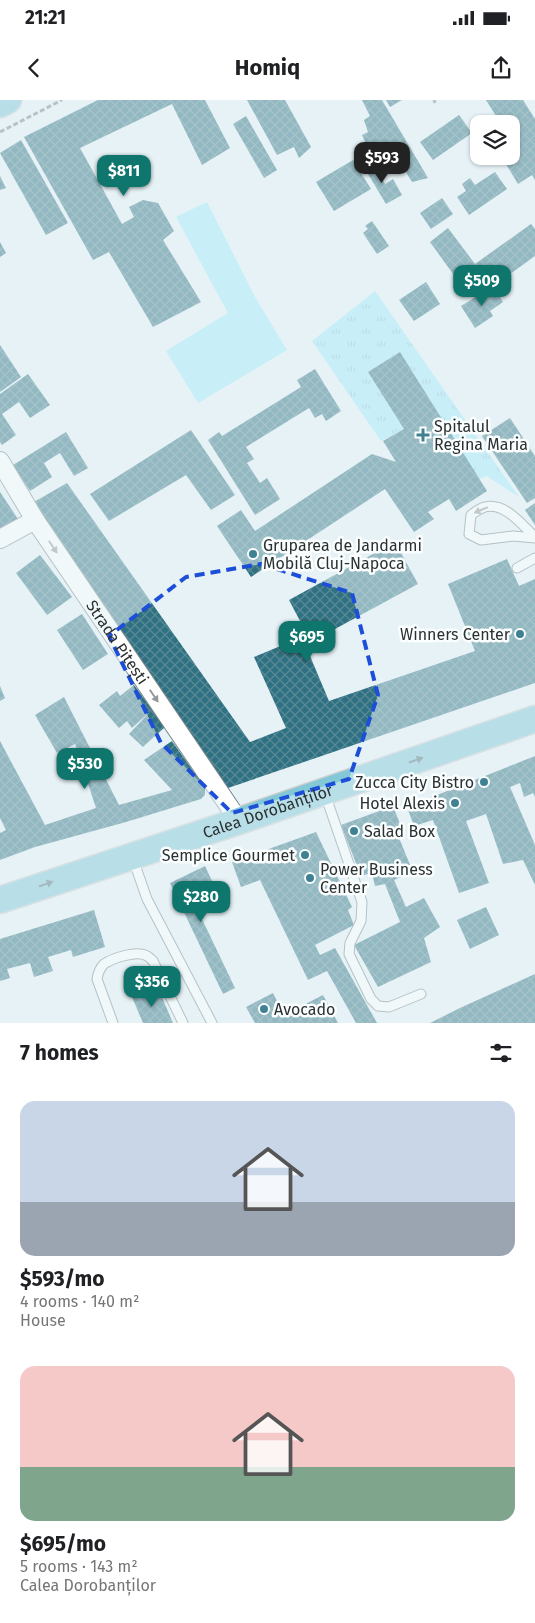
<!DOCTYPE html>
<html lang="en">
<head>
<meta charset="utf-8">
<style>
  body { margin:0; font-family:"Fira Sans",sans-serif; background:#f6f6f6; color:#202124; height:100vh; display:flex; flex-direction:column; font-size:19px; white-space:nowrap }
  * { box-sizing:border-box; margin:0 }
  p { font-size:16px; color:#757577 }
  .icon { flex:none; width:28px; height:28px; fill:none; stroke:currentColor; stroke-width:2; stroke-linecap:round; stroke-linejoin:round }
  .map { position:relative; height:923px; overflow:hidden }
  .drawer { display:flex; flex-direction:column; background:#fff; flex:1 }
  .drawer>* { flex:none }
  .fabs { position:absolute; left:470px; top:15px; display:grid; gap:10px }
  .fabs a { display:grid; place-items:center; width:50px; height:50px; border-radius:10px; background:#fff; box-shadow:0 1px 4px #0004; font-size:25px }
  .price { position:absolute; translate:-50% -42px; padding:0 11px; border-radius:10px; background:#0f766e; color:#fff; font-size:16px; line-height:32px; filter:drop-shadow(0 1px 2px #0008) }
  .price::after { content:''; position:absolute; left:50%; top:30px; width:15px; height:11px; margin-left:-8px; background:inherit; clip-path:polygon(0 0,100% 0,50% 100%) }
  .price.selected { background:#222; color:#fff }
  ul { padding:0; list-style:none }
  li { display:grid; align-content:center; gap:10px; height:265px; padding:0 20px }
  li span { display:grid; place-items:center; height:155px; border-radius:15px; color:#555 }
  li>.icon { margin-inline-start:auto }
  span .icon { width:90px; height:90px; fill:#fffc; stroke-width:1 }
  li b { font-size:21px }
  h2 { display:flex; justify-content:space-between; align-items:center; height:60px; padding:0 20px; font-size:21px }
  .status { display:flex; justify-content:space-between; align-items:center; height:35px; padding:0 25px; background:#fff; direction:ltr }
  .status svg { height:14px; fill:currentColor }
  header { display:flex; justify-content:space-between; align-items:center; height:65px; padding:0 20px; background:#fff; font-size:22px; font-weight:700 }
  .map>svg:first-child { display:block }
</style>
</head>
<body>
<div class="status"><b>21:21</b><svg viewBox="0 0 49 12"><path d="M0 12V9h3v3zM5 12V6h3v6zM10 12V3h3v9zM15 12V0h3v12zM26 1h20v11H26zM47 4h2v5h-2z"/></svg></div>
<header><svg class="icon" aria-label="back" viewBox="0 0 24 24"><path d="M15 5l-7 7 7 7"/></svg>Homiq<svg class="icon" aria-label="share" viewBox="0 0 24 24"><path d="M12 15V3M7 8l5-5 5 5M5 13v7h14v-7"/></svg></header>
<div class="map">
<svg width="535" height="923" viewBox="0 0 535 923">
  <defs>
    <pattern id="grass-tufts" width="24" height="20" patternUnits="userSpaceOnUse" patternTransform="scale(1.25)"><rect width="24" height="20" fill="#a4e8fb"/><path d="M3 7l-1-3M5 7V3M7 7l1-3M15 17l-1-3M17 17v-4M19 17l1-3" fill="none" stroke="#8dc7d8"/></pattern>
    <pattern id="building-cross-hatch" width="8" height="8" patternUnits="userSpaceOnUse" patternTransform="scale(1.25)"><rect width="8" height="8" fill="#2e7182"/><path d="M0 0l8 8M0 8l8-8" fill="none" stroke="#5a8995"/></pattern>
  </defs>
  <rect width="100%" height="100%" fill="#e6f2f6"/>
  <path fill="url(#grass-tufts)" d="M375,191L519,397L487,376L479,379L400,252L368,272L404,329L381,341L312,241Z"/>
  <path fill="#a4e8fb" d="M207,102L255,197L287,250L198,303L166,251L228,213L176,117Z"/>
  <g fill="url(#building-cross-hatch)">
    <path d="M98,0H205L230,48L202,65L172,4L80,48L122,124L134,117L129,107L143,100L158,103L174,131L163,140L201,202L153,227L109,152L93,160L24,37Z"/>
    <path d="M247,0H285L311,47L299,58L294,47L277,55Z"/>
    <path d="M362,0H382L428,78L412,82L388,43L370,53L362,35L368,32L364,20L370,16Z"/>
    <path d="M386,0H402L390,7Z"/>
    <path d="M486,0H523L535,19V80L532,75L518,84L501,56H511V24H501Z"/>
    <path d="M459,15L472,33L433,60L420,42Z"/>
    <path d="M246,16L277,70L264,78L233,24Z"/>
    <path d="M21,40L68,123L46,135L0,53Z"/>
    <path d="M370,59L385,84L393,79L402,95L386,104L362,64Z"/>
    <path d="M353,60L371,89L334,111L316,82Z"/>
    <path d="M495,72L507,89L469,115L457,97L466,91L462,84L470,78L475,85Z"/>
    <path d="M0,76L6,88L0,90Z"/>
    <path d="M442,98L453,114L431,129L420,113Z"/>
    <path d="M372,121L389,146L377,154L363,133L368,129L365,126Z"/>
    <path d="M531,124L535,129V156L496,184L490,175L466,192L430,142L448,128L475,164Z"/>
    <path d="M0,142L6,153L0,157Z"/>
    <path d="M426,182L440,204L414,221L399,200Z"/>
    <path d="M493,186L503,202L490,211L493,216L475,228L461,206Z"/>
    <path d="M0,245L21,277L0,292Z"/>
    <path d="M400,252L487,391L456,411L449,399L428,412L434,419L414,432L385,389L251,477L217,426L241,410L255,431L372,354L396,362L383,341L404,329L368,272Z"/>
    <path d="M315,269L341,311L326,321L322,314L315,318L309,308L246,347L254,359L247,363L260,383L267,378L280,399L255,415L208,340L219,332L222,336L301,287L297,280Z"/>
    <path d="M28,274L50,305L30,318L19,302L2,314L16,335L2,345L0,342V294Z"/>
    <path d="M510,318L535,356V398L527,403L482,336Z"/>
    <path d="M191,330L235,395L211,410L186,375L109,421L90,394Z"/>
    <path d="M66,332L88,368L74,376L60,353L44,363L52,377L30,391L13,365Z"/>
    <path d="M67,383L250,642L286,628L254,557L302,537L329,601L475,551L448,484L507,459L519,486L535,479V583L228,688L34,402Z"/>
    <path d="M0,392L20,422L0,431Z"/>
    <path d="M535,403V425L525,410Z"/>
    <path d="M395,442L418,484L311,542L289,500Z"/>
    <path d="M40,455L72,497L47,515L16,473Z"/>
    <path d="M82,514L108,554L83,570L57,530Z"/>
    <path d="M134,585L165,627L143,647L129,634L150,612L132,628L127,621L119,628L99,605L117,591L120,596Z"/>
    <path d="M0,586L5,598L0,601Z"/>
    <path d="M64,597L119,705L172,690L144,660L172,641L205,688V695L201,699L126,722L35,747L0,760V733L6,730L0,718V641L45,725L96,708L75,644L57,653L35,615Z"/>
    <path d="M535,656V697L533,693L524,697L520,683L510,687L535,745V785L523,760L503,764L486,714L466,721L489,783L459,793L433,720L414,726L407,707Z"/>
    <path d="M393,706L403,731L397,733L413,772L394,780L406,807L424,798L440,827L424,838L431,862L378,887L354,845L400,822L385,784L375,786L372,773L361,776L341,725Z"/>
    <path d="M316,732L352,807L348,810L354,825L315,845L320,855L335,848L377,923H356L327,871L308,880L260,780L241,787L232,762Z"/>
    <path d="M205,766L213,783L190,794L235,888L223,894L170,783Z"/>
    <path d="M486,807L499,835L470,849L457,820Z"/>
    <path d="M94,810L105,847L73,857L71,850L48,857L53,871L34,877L30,863L7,869L10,878L0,881V839Z"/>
    <path d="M535,874V923H430L460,908Z"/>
    <path d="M158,888L173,923H143L132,897Z"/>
    <path d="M273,893L284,915L323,895L338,923H255L246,907Z"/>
  </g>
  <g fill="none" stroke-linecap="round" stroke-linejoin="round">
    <defs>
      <g id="service">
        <path d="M535,437C522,425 505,402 485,407C480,408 475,412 471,415L469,434L481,440L513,436L535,438"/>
        <path d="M517,468L535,458"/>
        <path d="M325,694L362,802L361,821L350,843L349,854L371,899L378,906L389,907L421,894"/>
        <path d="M133,759L147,799L212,923"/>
        <path d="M113,923L97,879C98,873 100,868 104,864C113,858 137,850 147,856C149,857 151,859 153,861L183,923"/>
      </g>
      <g id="minor">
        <path id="s1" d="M0,361L35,420L239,721"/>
        <path d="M0,439L35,420"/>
      </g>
      <g id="primary">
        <path d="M0,4L8,0"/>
        <path id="s2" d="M0,800L239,721L535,619"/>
      </g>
    </defs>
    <use href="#service" stroke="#7b868a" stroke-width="11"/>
    <use href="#minor" stroke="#7b868a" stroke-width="20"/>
    <use href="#primary" stroke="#cccdce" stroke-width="29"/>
    <g stroke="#838b8e" stroke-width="3" stroke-dasharray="5 2.5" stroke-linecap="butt">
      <path d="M434,0L435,3"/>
      <path d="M0,32L62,0"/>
    </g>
    <use href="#service" stroke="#fff" stroke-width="9"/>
    <use href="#minor" stroke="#fff" stroke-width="18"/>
    <use href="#primary" stroke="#82c8d7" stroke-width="26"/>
  </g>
  <defs><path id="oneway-solid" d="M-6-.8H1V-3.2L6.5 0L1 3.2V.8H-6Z" transform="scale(1.25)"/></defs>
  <g fill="#959898">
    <use href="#oneway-solid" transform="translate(481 410) rotate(157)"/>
    <use href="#oneway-solid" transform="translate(53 447) rotate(56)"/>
    <use href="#oneway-solid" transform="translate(154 596) rotate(56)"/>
  </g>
  <g fill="#52747c">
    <use href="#oneway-solid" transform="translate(416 660) rotate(-19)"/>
    <use href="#oneway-solid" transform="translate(46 784) rotate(-19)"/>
  </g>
  <path d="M0 0H535V923H0ZM261,464L352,493L378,595L349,679L232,713L161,643L109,536L186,477Z" fill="#e6f2f6" fill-opacity=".55" fill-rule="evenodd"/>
  <path fill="none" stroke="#1d4ed8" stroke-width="4" stroke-dasharray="10 6" stroke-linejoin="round" d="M261,464L352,493L378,595L349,679L232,713L161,643L109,536L186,477Z"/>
  <g fill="#3f8193" stroke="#fbfefe" stroke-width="2">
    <path d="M420.5 327.5h5v5h5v5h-5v5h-5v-5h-5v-5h5z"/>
    <circle cx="253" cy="454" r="5"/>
    <circle cx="520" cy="534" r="5"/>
    <circle cx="484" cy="682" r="5"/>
    <circle cx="455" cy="703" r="5"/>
    <circle cx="354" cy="731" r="5"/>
    <circle cx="305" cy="755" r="5"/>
    <circle cx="310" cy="778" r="5"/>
    <circle cx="264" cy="909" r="5"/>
  </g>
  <g text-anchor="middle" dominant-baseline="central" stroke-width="5" stroke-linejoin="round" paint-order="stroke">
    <g font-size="16" fill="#2b3031" stroke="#fbfefe" text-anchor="start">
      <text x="434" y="326">Spitalul<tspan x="434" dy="18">Regina Maria</tspan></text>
      <text x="263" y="445">Gruparea de Jandarmi<tspan x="263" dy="18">Mobilă Cluj-Napoca</tspan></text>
      <text x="510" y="534" text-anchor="end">Winners Center</text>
      <text x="474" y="682" text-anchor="end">Zucca City Bistro</text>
      <text x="445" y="703" text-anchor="end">Hotel Alexis</text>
      <text x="364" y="731">Salad Box</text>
      <text x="295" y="755" text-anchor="end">Semplice Gourmet</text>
      <text x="320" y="769">Power Business<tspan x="320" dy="18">Center</tspan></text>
      <text x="274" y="909">Avocado</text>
    </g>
    <g font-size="16" fill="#2b3031" stroke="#fbfefe">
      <text stroke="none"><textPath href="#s1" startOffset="216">Strada Pitești</textPath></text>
      <text stroke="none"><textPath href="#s2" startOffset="282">Calea Dorobanților</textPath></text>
    </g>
  </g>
</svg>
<div class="fabs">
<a><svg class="icon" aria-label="layers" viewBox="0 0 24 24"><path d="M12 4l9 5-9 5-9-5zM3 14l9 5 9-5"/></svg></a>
</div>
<b class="price selected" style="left:382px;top:84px">$593</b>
<b class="price" style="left:124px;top:97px">$811</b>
<b class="price" style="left:482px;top:207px">$509</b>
<b class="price" style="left:307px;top:563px">$695</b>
<b class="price" style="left:85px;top:690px">$530</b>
<b class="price" style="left:201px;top:823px">$280</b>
<b class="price" style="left:152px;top:908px">$356</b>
</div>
<section class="drawer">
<h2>7 homes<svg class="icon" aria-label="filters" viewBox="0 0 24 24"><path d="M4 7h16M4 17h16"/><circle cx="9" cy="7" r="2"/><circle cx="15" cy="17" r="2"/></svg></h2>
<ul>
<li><span style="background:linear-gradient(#c9d6e8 65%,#9aa5b1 0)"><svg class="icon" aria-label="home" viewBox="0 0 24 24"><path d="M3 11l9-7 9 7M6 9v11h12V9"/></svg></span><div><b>$593/mo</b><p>4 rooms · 140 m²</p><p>House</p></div></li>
<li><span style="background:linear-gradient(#f6c9c9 65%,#7fa58c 0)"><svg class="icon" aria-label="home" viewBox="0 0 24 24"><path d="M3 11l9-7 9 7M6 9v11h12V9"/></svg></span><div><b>$695/mo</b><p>5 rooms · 143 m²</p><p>Calea Dorobanților</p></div></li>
</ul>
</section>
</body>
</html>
